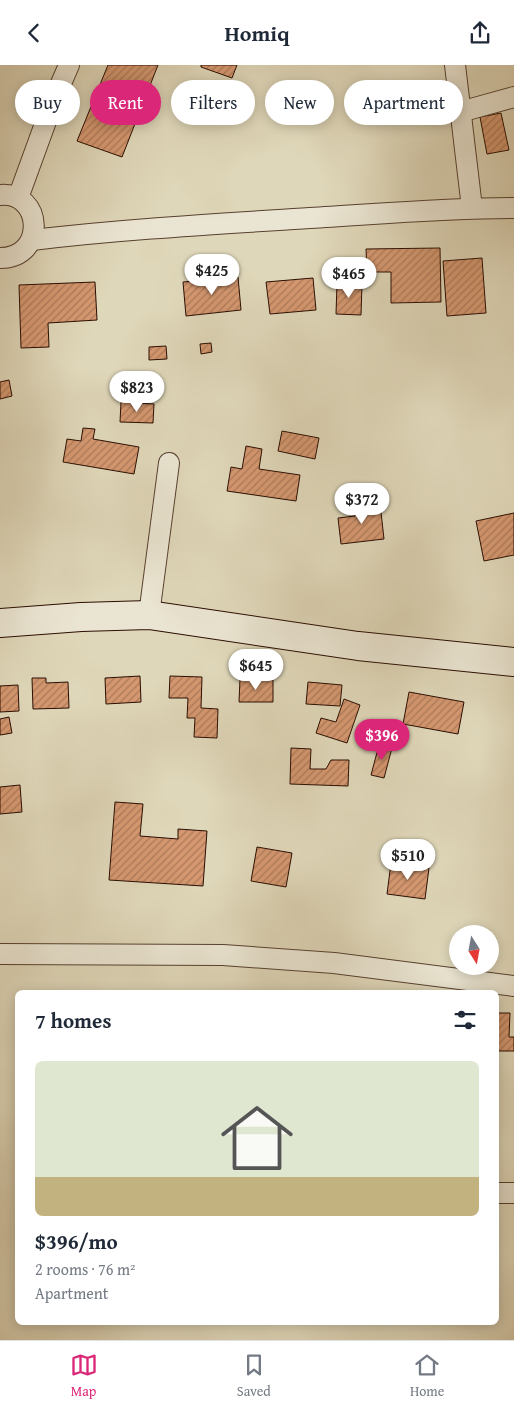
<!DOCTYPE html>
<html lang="en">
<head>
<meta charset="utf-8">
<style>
  body { margin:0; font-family:"Gentium Book Plus",serif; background:#f2f2f3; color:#1f2937; height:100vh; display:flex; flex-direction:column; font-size:19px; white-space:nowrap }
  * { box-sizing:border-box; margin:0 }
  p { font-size:16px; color:#747a83 }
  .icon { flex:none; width:28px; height:28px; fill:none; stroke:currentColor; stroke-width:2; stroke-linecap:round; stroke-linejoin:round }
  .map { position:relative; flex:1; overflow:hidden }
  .details { position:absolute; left:15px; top:925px; width:484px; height:335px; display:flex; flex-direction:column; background:#fff; border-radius:8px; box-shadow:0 2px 12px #0003 }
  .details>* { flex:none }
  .guide { position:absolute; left:15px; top:15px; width:485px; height:45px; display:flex; gap:10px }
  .needle { width:32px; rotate:169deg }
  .tools { position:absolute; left:449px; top:860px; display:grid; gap:10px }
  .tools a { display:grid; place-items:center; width:50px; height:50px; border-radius:50%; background:#fff; box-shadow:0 2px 12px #0003; font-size:25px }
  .price { position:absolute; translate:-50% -42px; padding:0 11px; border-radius:18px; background:#fff; color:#222; font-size:16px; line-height:32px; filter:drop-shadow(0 1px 2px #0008) }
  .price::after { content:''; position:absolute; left:50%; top:30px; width:15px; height:11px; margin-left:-8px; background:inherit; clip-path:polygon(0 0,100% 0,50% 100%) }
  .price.active { background:#db2777; color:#fff }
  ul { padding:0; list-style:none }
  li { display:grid; align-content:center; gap:10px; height:265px; padding:0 20px }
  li+li { border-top:1px solid #e0e1e3 }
  li span { display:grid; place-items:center; height:155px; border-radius:8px; color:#555 }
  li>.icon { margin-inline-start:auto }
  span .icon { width:90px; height:90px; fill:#fffc; stroke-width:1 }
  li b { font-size:21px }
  h2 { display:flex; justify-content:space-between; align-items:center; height:60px; padding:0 20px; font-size:21px }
  .tag { padding:0 18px; border-radius:22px; background:#fff; box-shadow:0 2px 12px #0003; font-size:18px; line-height:45px }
  .tag.active { background:#db2777; color:#fff }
  header { display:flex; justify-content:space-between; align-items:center; height:65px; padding:0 20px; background:#fff; font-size:22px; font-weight:600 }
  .tab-bar { display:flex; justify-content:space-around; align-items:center; height:70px; border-top:1px solid #e0e1e3; background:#fff; font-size:14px; color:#747a83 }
  .tab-bar a { display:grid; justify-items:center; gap:2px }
  .tab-bar .active { color:#db2777 }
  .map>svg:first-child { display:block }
</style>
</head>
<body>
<header><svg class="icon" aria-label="back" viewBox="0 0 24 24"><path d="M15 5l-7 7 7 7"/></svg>Homiq<svg class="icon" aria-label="share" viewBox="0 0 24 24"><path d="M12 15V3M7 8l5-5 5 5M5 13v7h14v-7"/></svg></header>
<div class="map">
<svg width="514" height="1275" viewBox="0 0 514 1275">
  <defs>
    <pattern id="building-hatch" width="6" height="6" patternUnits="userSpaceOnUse" patternTransform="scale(1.25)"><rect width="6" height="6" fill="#d59870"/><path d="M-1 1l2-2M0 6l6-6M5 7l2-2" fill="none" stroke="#ad7a5a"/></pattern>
  </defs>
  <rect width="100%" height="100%" fill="#dfd7b9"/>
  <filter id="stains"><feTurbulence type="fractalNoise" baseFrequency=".004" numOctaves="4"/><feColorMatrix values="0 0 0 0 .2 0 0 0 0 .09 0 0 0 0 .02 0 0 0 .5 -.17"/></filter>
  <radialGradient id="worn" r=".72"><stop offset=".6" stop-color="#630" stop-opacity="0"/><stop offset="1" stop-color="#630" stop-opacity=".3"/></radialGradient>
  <g fill="url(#building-hatch)" stroke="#2a0d01">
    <path d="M108,0H158L122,92L77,76Z"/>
    <path d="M201,0H237L232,13L201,2Z"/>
    <path d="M501,48L509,85L487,89L480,52Z"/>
    <path d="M440,183L441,237L391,238V207H367L366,184Z"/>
    <path d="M482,193L486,248L447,251L443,196Z"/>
    <path d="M238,212L241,245L186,251L183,217Z"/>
    <path d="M313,213L316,245L270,249L266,217Z"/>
    <path d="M95,217L97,255L48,258L49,282L21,283L19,220Z"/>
    <path d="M337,219H362L361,250L336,249Z"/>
    <path d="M211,278L212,287L201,289L200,279Z"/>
    <path d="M166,281L167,294L149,295V282Z"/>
    <path d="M9,315L12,331L0,334V317Z"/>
    <path d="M121,337L154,339L153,358L120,357Z"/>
    <path d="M83,363L95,364L93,374L139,382L134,409L63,397L67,374L81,376Z"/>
    <path d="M282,366L319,373L315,394L278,386Z"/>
    <path d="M246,381L262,384L259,404L300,410L296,436L227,426L231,402L242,404Z"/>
    <path d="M380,438L384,474L341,479L338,453L355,451L354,441Z"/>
    <path d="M514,448V490L484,496L476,456Z"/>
    <path d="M140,611L141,637L106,639L105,613Z"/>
    <path d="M170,611L202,612L201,643L218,644L217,673L194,672L195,653H187L188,633H169Z"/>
    <path d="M32,613H46V618L68,617L69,643L33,644Z"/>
    <path d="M240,614L273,615V637H239Z"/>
    <path d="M308,617L342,620L340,641L306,639Z"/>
    <path d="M18,620L19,646L0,647V621Z"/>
    <path d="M409,627L464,637L458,669L403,659Z"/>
    <path d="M344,634L360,640L347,678L316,668L321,653L336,657Z"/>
    <path d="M9,652L12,668L0,670V654Z"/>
    <path d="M379,680L392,683L384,713L371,710Z"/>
    <path d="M291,683L311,684L310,704H326L331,695H349L348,721L290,719Z"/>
    <path d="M20,720L22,747L0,749V722Z"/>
    <path d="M115,737L143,739L140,771L178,774V764L207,766L203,821L109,815Z"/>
    <path d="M257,782L292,788L286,822L251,816Z"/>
    <path d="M391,798L429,803L425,834L387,829Z"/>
    <path d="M496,948H510L509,972H514V986H496Z"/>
  </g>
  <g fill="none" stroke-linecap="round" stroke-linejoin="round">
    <defs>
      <g id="street">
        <path d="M455,0L472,143"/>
        <path d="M460,47L514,32"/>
        <path d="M0,130C43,126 47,193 0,193"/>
        <path d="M18,133L53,37L69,0"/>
        <path d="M32,175C124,164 217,159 310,153C378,149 446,143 514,143"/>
        <path d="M149,550L169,398"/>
        <path d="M0,889L223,890L334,898L514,921"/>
        <path d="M496,1128H514"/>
      </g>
      <path id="secondary" d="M0,558L81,552L149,550L358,581L514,597"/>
    </defs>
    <use href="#street" stroke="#57402f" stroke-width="22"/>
    <use href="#secondary" stroke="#2a0d01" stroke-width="30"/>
    <use href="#street" stroke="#eae5d2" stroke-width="20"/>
    <use href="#secondary" stroke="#eae5d2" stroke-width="28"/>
  </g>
  <rect width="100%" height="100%" filter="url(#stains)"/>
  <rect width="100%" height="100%" fill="url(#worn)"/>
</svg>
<div class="tools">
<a><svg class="needle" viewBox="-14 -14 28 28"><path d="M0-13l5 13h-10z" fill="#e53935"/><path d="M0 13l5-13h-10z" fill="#747a83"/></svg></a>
</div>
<b class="price" style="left:212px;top:231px">$425</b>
<b class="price" style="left:349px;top:234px">$465</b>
<b class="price" style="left:137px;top:348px">$823</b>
<b class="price" style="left:362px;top:460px">$372</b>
<b class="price" style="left:256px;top:626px">$645</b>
<b class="price active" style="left:382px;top:696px">$396</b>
<b class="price" style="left:408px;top:816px">$510</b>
<div class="guide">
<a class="tag">Buy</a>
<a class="tag active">Rent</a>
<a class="tag">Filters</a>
<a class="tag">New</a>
<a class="tag">Apartment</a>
</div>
<section class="details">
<h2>7 homes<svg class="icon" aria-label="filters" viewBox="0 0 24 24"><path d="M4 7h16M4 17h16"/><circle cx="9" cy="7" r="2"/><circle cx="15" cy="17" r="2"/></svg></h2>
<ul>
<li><span style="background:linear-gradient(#dfe7d0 75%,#c2b280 0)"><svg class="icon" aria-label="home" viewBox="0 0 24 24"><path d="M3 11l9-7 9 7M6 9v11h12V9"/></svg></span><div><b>$396/mo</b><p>2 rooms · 76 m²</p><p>Apartment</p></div></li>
</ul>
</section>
</div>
<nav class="tab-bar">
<a class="active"><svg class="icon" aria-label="map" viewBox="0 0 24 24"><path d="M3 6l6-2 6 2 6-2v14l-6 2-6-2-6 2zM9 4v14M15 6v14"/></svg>Map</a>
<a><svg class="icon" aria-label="saved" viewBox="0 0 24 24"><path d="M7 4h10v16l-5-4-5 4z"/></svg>Saved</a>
<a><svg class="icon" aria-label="home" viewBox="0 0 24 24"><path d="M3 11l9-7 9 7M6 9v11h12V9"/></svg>Home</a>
</nav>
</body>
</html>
